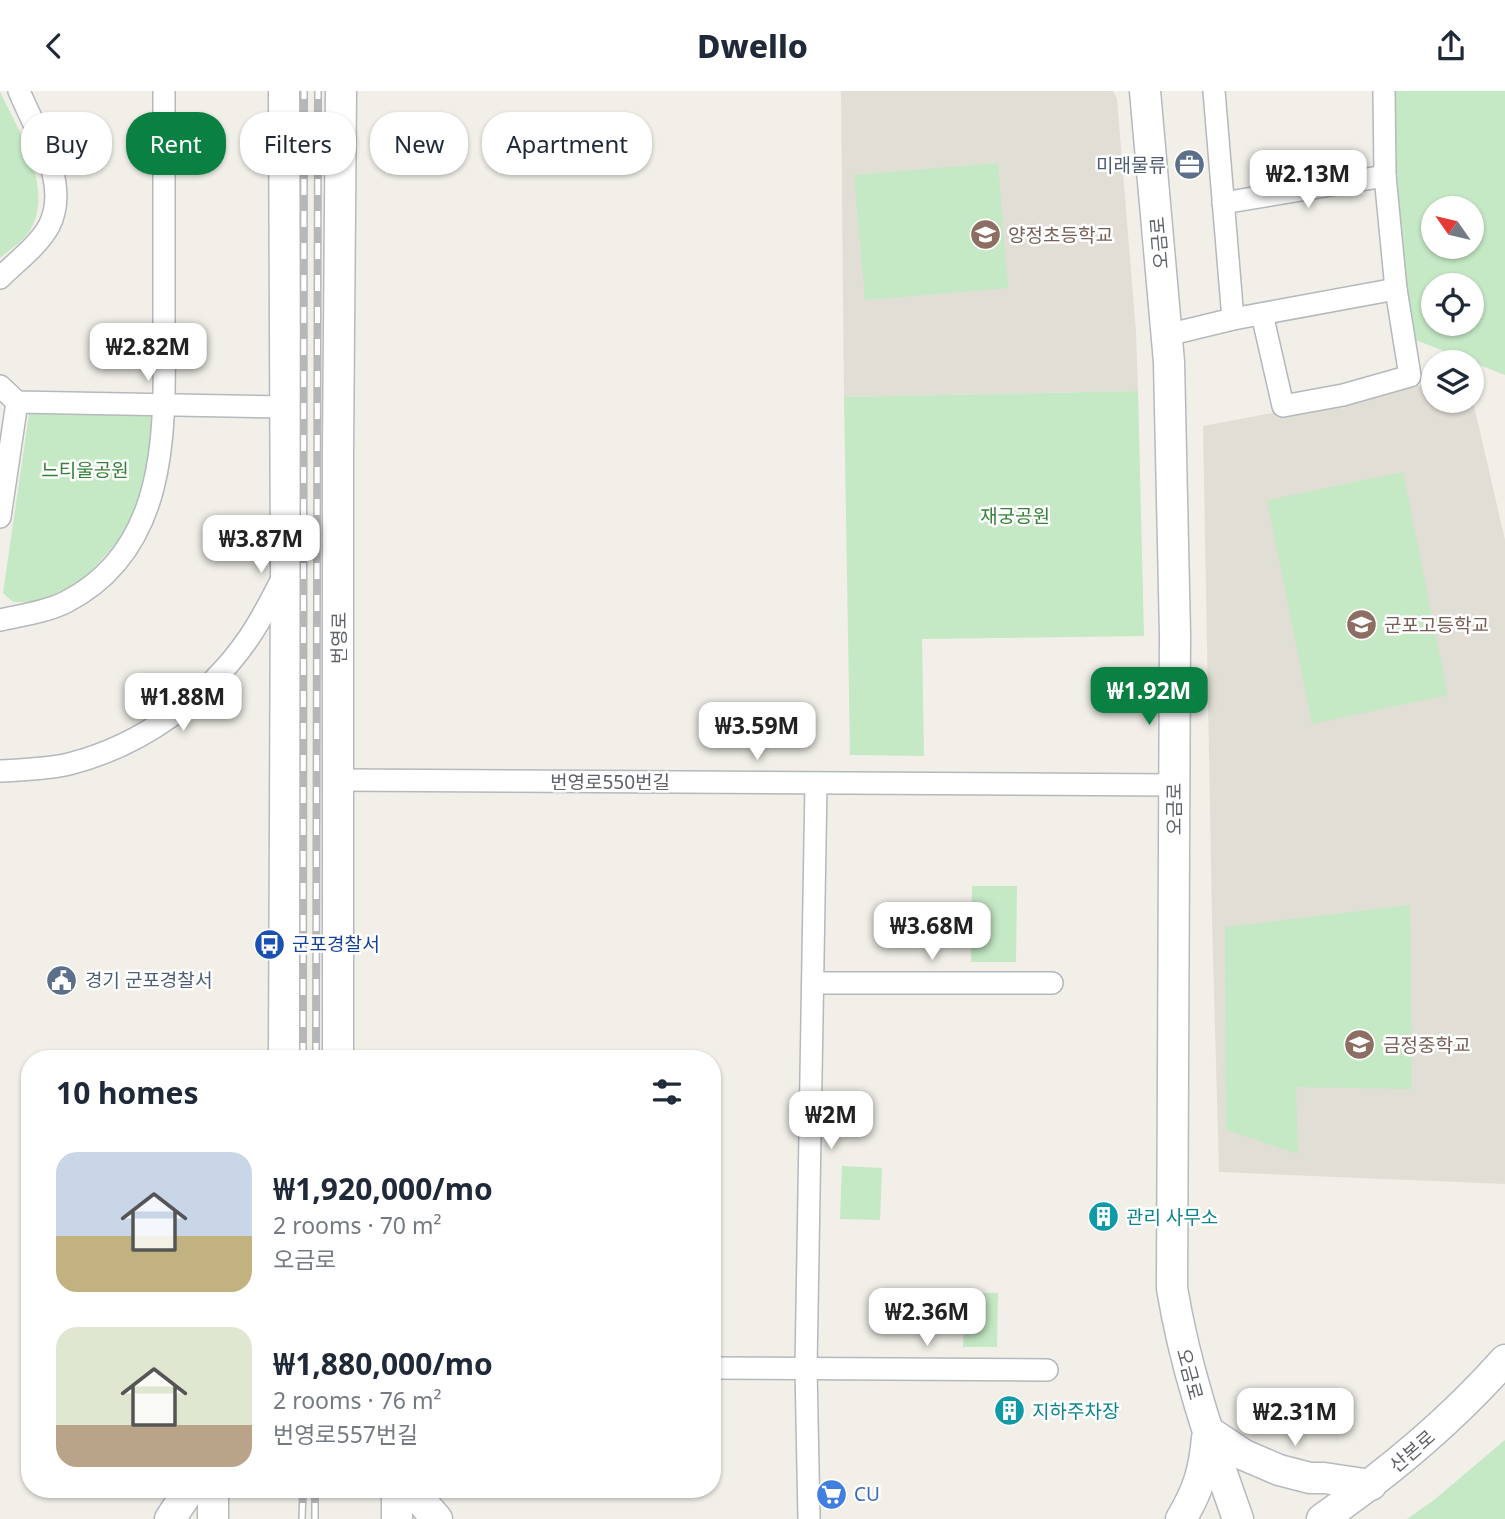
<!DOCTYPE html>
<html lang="en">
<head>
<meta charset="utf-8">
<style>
  body { margin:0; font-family:"Noto Sans","Noto Sans KR",sans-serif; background:#f6f6f7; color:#1f2937; height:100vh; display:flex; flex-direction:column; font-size:26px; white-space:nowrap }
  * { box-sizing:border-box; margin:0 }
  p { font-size:23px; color:#747a83 }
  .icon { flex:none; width:38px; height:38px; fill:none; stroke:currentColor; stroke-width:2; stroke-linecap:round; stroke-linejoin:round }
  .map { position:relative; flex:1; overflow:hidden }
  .drawer { position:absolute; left:21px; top:959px; width:700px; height:448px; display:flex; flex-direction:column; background:#fff; border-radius:28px; box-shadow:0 2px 5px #0004 }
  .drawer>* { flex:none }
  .banner { position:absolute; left:21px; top:21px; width:700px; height:63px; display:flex; gap:14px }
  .needle { width:46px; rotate:304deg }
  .controls { position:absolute; left:1421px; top:105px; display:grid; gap:14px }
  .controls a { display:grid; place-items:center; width:63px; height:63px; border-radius:50%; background:#fff; box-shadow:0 2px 5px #0004; font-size:35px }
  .price { position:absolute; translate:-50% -60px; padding:0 16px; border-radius:14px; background:#fff; color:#222; font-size:23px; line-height:46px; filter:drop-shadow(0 2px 4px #0008) }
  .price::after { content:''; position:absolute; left:50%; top:42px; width:21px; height:16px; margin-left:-10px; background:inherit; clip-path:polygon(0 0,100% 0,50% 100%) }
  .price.active { background:#0b8043; color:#fff }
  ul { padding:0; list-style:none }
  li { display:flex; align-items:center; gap:21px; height:175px; padding:0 35px }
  li span { display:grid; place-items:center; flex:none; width:196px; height:140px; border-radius:21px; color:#555 }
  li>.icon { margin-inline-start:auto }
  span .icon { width:84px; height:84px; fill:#fffc; stroke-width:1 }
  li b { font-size:30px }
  h2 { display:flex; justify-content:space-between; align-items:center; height:84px; padding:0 35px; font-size:30px }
  .chip { padding:0 24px; border-radius:28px; background:#fff; box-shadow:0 2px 5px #0004; font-size:24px; line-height:63px }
  .chip.active { background:#0b8043; color:#fff }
  header { display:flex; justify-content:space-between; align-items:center; height:91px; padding:0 35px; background:#fff; font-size:32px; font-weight:800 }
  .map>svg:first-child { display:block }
</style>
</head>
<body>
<header><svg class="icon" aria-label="back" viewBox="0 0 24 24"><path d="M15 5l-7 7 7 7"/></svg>Dwello<svg class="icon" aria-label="share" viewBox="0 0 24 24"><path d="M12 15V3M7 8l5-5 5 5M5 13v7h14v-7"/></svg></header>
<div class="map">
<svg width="1505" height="1428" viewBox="0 0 1505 1428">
  <rect width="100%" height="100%" fill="#f1efe8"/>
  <g fill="#e1ded6">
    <path d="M841,0H1113L1117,8L1136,241L1138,300L844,306Z"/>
    <path d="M1433,292V310H1472V306L1505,449V1093L1219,1081L1212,827L1203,335Z"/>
  </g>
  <g fill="#c5e8c5" fill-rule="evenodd">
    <path d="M1390,0H1505V284L1403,244ZM1433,117H1472V156H1433ZM1433,194H1472V233H1433Z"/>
    <path d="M0,1C18,38 56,100 29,141C22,151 9,159 0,167Z"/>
    <path d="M998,72L1008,197L865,209L854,84Z"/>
    <path d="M1138,300L1144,545L922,548L924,665L850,664L844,306Z"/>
    <path d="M30,316L151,320L152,375L127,440L83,489L38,511H13L3,502Z"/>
    <path d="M1403,381L1448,604L1312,633L1267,409Z"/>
    <path d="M972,795H1017L1016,871H971Z"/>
    <path d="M1410,814L1412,998L1296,996L1298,1063L1226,1039L1225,836Z"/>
    <path d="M842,1075L882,1077L880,1129L840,1128Z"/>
    <path d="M944,1201L998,1202L997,1256H963L964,1228L943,1227Z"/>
    <path d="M1505,1349V1428H1407L1434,1409Z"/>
  </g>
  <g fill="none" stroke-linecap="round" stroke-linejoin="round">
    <defs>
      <g id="street">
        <path d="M1214,0L1233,228"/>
        <path d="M1223,112L1385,85"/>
        <path d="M0,187C16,171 38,155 49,135C71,93 35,39 19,0"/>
        <path d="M1262,223L1283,315L1343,304L1410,285L1396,198"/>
        <path d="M1167,244L1233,228L1396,198L1385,85L1384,0"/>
        <path d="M0,295L17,311L285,316"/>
        <path d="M0,426L17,311"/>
        <path d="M0,529C22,524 46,521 66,511C175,455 164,326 164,223C164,148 164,74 164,0"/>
        <path d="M0,680C23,679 47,678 69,673C141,655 209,606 250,545C263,526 273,505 284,484"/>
        <path d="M339,689L1174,694"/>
        <path d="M813,892H1052"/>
        <path d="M712,1277L1047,1279"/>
        <path d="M809,1428L806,1277L816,692"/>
      </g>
      <g id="secondary">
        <path d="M1145,0L1169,271L1175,544L1172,1197C1185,1277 1211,1352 1238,1428"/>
        <path d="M284,968L286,481L284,0"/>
        <path d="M338,968V359L341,0"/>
        <path d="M1208,1340L1244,1364L1279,1379L1310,1387H1324L1371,1394"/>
        <path d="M213,1398V1428"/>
        <path d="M397,1398V1428"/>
        <path d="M411,1398L437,1428"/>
        <path d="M170,1428L190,1398"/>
        <path d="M1181,1428C1198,1400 1204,1380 1207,1347"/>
        <path d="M1322,1428C1390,1381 1451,1330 1505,1269"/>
      </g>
    </defs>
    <use href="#street" stroke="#b5b8bc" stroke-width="24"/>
    <use href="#secondary" stroke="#b6babf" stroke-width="33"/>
    <use href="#street" stroke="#fff" stroke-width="21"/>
    <use href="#secondary" stroke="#fff" stroke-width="30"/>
    <defs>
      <g id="rail">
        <path d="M303,968L304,0"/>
        <path d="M316,968L318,0"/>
        <path d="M302,1428L303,1398"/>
        <path d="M315,1428V1398"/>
      </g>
    </defs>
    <use href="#rail" stroke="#b6b7b8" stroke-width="8"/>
    <use href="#rail" stroke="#fff" stroke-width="5" stroke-dasharray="16" stroke-linecap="butt"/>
  </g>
  <defs>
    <symbol id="office-disc" viewBox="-11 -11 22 22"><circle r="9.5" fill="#5c6f8a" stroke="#fff"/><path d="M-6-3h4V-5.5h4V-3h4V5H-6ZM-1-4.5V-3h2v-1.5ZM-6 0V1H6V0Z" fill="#fff"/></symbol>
    <symbol id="school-disc" viewBox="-11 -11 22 22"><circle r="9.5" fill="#8d6e63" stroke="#fff"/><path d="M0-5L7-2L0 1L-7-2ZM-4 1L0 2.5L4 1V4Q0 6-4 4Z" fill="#fff"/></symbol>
    <symbol id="bus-disc" viewBox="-11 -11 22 22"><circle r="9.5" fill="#1a4fb4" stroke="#fff"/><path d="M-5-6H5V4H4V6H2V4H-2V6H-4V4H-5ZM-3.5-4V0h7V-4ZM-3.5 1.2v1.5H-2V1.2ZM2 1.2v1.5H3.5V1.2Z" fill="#fff"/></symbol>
    <symbol id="civic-disc" viewBox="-11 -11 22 22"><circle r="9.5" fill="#5c6f8a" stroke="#fff"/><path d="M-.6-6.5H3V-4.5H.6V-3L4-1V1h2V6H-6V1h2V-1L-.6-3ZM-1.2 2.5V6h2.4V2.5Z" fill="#fff"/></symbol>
    <symbol id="building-disc" viewBox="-11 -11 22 22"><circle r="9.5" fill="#0f9aa8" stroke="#fff"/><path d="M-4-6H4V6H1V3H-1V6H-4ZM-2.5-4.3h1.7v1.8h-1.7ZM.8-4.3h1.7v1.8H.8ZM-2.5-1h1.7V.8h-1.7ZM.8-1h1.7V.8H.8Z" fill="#fff"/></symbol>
    <symbol id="supermarket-disc" viewBox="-11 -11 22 22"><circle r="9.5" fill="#3f7fe0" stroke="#fff"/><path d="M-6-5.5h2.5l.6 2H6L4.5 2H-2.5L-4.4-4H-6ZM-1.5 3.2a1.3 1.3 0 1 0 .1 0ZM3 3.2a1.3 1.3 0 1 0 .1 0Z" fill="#fff"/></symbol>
  </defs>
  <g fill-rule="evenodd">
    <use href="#office-disc" x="1172" y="56" width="35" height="35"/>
    <use href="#school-disc" x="968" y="126" width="35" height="35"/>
    <use href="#school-disc" x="1344" y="516" width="35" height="35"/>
    <use href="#bus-disc" x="252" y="836" width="35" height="35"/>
    <use href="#civic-disc" x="44" y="872" width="35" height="35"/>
    <use href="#school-disc" x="1342" y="936" width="35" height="35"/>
    <use href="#building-disc" x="1086" y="1108" width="35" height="35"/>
    <use href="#building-disc" x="992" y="1302" width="35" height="35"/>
    <use href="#supermarket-disc" x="814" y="1386" width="35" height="35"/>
  </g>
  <g text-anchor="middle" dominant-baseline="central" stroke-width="5" stroke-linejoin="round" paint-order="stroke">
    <g font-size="19" fill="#4e5e75" stroke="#fff" text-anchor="end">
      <text x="1166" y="74">미래물류</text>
      <text x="85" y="889" text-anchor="start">경기 군포경찰서</text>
    </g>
    <g font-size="19" fill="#785e54" stroke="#fff" text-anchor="start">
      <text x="1008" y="144">양정초등학교</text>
      <text x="1384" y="534">군포고등학교</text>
      <text x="1383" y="954">금정중학교</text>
    </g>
    <g font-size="19" fill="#5f6368" stroke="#fff">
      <text transform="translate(1159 152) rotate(-95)">오금로</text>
      <text transform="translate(339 547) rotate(-90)">번영로</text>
      <text x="610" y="691">번영로550번길</text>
      <text transform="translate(1174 718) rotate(-90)">오금로</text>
      <text transform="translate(1190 1283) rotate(75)">오금로</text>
      <text transform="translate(1412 1360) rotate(-41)">산본로</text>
    </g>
    <g font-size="19" fill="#348238" stroke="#fff">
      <text x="85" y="379">느티울공원</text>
      <text x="1015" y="425">재궁공원</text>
    </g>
    <g font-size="19" fill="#164399" stroke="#fff" text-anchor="start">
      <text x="292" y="853">군포경찰서</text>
    </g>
    <g font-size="19" fill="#0d838f" stroke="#fff" text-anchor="start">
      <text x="1126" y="1126">관리 사무소</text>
      <text x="1032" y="1320">지하주차장</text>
    </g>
    <g font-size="19" fill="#366cbe" stroke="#fff" text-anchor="start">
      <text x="854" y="1403">CU</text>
    </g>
  </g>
</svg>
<div class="controls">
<a><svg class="needle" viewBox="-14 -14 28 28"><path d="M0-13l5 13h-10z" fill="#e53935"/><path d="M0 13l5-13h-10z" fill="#747a83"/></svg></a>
<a><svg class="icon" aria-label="locate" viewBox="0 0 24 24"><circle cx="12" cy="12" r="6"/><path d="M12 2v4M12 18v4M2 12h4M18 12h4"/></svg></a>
<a><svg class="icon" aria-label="layers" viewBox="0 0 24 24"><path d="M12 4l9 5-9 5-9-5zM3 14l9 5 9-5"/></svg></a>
</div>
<b class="price" style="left:1308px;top:119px">₩2.13M</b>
<b class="price" style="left:148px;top:292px">₩2.82M</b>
<b class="price" style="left:261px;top:484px">₩3.87M</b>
<b class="price active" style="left:1149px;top:636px">₩1.92M</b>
<b class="price" style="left:183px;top:642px">₩1.88M</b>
<b class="price" style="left:757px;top:671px">₩3.59M</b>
<b class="price" style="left:932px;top:871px">₩3.68M</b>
<b class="price" style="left:831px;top:1060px">₩2M</b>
<b class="price" style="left:927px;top:1257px">₩2.36M</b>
<b class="price" style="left:1295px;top:1357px">₩2.31M</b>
<div class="banner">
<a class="chip">Buy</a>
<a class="chip active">Rent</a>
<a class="chip">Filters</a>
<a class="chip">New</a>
<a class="chip">Apartment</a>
</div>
<section class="drawer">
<h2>10 homes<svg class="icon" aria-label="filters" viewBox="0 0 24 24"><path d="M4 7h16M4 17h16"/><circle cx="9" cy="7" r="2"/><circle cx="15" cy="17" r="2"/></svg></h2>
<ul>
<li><span style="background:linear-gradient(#c9d6e8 60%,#c2b280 0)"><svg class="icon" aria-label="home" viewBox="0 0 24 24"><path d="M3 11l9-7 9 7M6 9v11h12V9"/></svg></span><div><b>₩1,920,000/mo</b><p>2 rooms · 70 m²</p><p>오금로</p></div></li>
<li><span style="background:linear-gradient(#dfe7d0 70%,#b9a48a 0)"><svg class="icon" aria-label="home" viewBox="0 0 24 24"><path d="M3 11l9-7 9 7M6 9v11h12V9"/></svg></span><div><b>₩1,880,000/mo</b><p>2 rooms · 76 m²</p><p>번영로557번길</p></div></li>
</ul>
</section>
</div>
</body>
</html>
